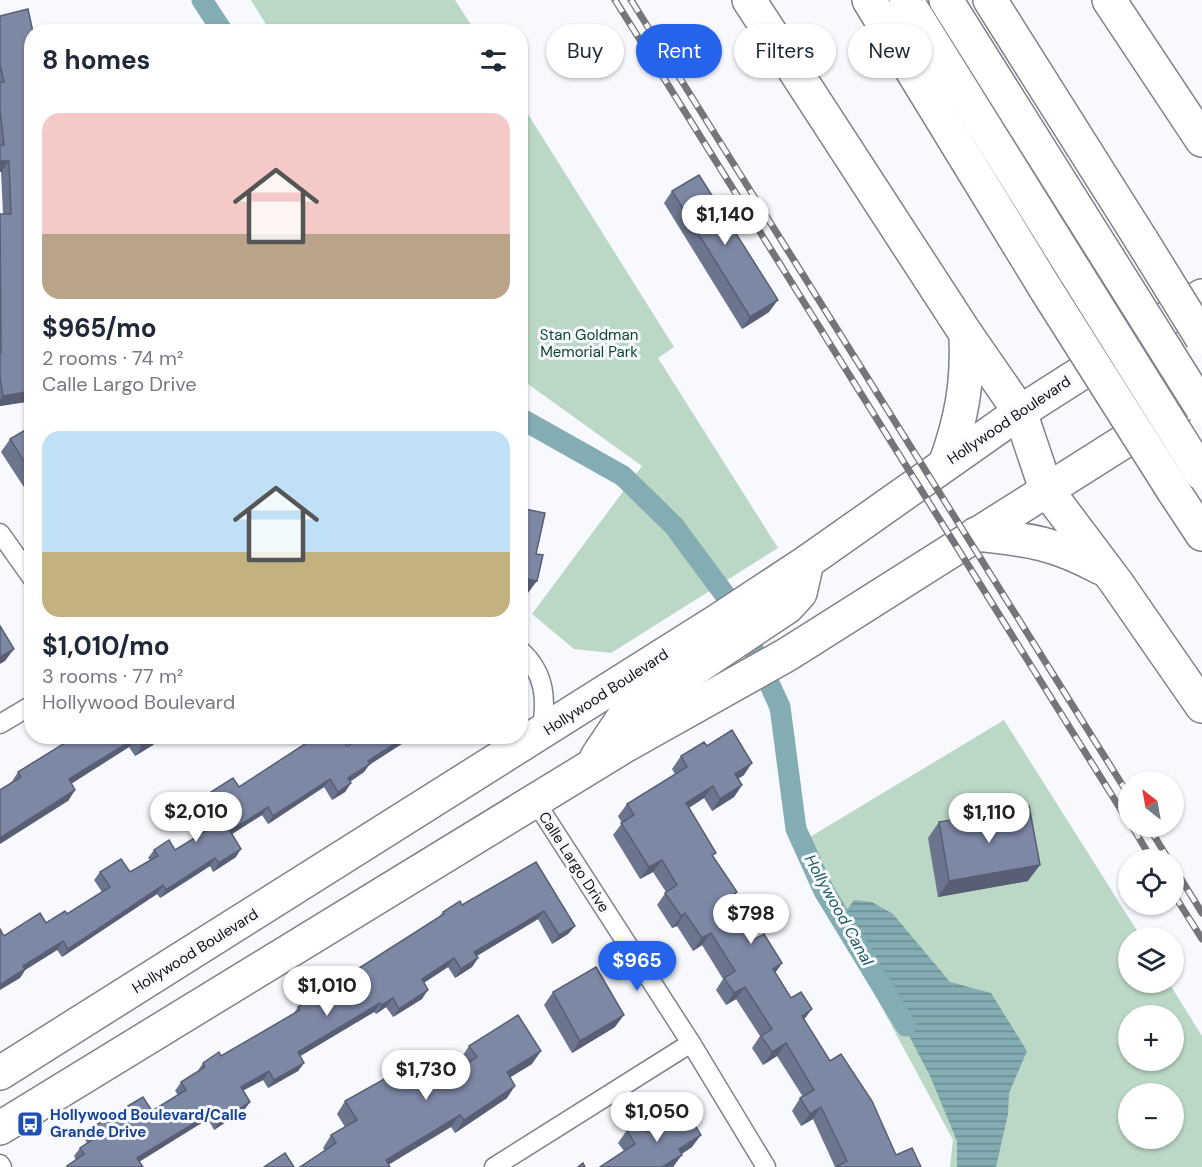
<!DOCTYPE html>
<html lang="en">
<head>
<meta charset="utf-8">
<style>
  body { margin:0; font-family:"DM Sans",sans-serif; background:#f2f2f3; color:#1f2937; height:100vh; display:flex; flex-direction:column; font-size:22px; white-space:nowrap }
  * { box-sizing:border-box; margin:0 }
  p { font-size:20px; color:#747a83 }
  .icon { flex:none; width:33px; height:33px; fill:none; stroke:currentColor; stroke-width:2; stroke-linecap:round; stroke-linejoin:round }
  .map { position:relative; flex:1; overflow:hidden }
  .details { position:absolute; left:24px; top:24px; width:504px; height:720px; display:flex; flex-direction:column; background:#fff; border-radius:24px; box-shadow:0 2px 4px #0004 }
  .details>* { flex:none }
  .guide { position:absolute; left:546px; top:24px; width:566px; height:54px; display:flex; gap:12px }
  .needle { width:39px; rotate:329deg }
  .tools { position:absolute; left:1118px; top:771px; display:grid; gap:12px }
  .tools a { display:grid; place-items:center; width:66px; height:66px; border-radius:50%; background:#fff; box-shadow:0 2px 4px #0004; font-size:30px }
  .price { position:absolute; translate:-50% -51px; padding:0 14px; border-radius:21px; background:#fff; color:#222; font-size:20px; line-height:39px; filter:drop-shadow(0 2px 3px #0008) }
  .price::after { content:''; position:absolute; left:50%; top:36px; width:18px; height:14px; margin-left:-9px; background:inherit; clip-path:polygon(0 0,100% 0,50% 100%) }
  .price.active { background:#2563eb; color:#fff }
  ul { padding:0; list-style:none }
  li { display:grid; align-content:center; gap:12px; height:318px; padding:0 18px }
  li span { display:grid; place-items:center; height:186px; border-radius:18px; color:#555 }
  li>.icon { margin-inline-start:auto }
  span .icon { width:108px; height:108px; fill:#fffc; stroke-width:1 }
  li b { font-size:26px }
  h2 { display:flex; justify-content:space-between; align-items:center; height:72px; padding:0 18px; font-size:26px }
  .chip { padding:0 21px; border-radius:27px; background:#fff; box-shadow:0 2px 4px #0004; font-size:21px; line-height:54px }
  .chip.active { background:#2563eb; color:#fff }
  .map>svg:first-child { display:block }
</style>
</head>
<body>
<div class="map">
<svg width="1202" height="1167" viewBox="0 0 1202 1167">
  <defs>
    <pattern id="water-rules" width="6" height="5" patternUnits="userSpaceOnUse" patternTransform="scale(1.5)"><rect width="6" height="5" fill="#83adb3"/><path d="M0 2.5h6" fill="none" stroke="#6a8b90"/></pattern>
  </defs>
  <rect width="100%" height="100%" fill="#f7f9fe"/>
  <g fill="#bbd7c5" fill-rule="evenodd">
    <path d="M251,0H455L475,31H270Z"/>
    <path d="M521,103L674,347L658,358L778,548L611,653L574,649L532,614L642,466L521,379Z"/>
    <path d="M1004,720L1141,937L1128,938V982L1169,983L1202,1036V1167H950L953,1140L795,846ZM1128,1016H1173V1060H1128ZM1128,1094H1173V1138H1128Z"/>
  </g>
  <path fill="url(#water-rules)" d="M854,900L872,902L893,914L950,982L991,993L1027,1051L1009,1093L1008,1114L996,1167H957V1141L930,1076L845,913Z"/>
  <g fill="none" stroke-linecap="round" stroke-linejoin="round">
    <g stroke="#83adb3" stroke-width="21">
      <path d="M202,0L223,32"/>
      <path d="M520,418L623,476L674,526L734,607L780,707L796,829L824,891L906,1026"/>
    </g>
    <defs>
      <g id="street">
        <path d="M0,533L32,578"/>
        <path d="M520,650C546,673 547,701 541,733"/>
        <path d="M0,724L32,705"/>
        <path d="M535,801L691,1043L766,1167"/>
        <path d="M0,1164L2,1167"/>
        <path d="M494,1167L691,1043"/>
      </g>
      <g id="highway">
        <path d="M749,0L966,334L1020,412L1046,489L1116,582L1202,706"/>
        <path d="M869,0L1047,291"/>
        <path d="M906,0L1076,273"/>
        <path d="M946,0L1108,258"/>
        <path d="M990,0L1142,241"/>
        <path d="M1109,0L1202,140"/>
        <path d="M946,462C962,417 968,383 966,334"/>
        <path d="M1173,490L1202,534"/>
        <path d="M976,534C1029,540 1053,542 1101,568"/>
        <path d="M597,757L625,715L787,607L800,593L807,562"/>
        <path d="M0,1073L719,620L807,562L1020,412L1202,296"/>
        <path d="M0,1128L626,745L788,654L1202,392"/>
      </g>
    </defs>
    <use href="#street" stroke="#7f8289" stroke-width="21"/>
    <use href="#highway" stroke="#7f8289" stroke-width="36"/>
    <use href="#street" stroke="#fff" stroke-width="18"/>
    <use href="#highway" stroke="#fff" stroke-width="33"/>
    <defs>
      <g id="rail">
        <path d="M615,0L1128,821"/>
        <path d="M631,0L1128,794"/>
        <path d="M1132,826L1152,860"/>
        <path d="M1148,826L1169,860"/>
        <path d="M1173,866L1202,913"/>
        <path d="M1173,893L1202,939"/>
      </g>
    </defs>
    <use href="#rail" stroke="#747579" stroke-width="7"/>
    <use href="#rail" stroke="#f7f9fe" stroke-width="4.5" stroke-dasharray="14" stroke-linecap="butt"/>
    <defs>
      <g id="highway-bridge">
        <path d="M1142,241L1202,338"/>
        <path d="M1108,258L1202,408"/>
        <path d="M1076,273L1201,473"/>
        <path d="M1047,291L1173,490"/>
      </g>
    </defs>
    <use href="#highway-bridge" stroke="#7f8289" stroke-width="36" stroke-linecap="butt"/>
    <use href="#highway-bridge" stroke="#fff" stroke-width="33"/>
  </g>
  <g fill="#6c758e">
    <path d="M0,16L32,32V401L0,406V214H3L1,172H0Z"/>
    <path d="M672,191L769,312L742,329L664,203Z"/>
    <path d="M32,426V494L29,495L1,452L10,439Z"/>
    <path d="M76,736H160L153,745L135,756L129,747L71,784L75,790L68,801L11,783L18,772Z"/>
    <path d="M363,736H414L369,765L364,772L350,782L351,783L345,792L332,800L324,787L268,824L262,815L232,834L236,857L213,872L210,866L160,898L157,894L62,957L57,950L25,970L20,978L4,936L46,923L67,914L102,892L94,880L100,872H130L150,860L148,858L154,850H175L198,836L184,814L189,806L347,746Z"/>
    <path d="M415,736H429L419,743Z"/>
    <path d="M707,746L744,775L738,779L742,785L734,797L712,811L704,798L689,808L713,857L728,905L753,940L782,963L775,973L830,1061L896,1155L920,1167H835L813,1119L801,1126L792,1111L800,1098L803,1097L777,1056L763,1065L752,1048L760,1036L736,999L726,1005L716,990L723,979L702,945L693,951L677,926L672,928L657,905L666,892L653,872L640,879L613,835L622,823L618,816L627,804L675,774L672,769L681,756Z"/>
    <path d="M939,822L1028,881L938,897L928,838Z"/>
    <path d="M536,862L575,926L568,934L552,944L538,919L477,956L478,958L472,967L455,978L448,967L424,983L422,999L393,1017L386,1007L376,1014L374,1012L300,1056L304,1063L298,1071L268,1088L263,1080L243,1090L250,1102L244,1110L214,1130L208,1119L139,1161L143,1167H66L76,1160L74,1156L80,1148L87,1143L83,1137L89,1129L152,1111L178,1095L175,1091L181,1082L197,1072L203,1063L221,1056L294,1013L298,1007L439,917L443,912L462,905Z"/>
    <path d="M553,992L615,1027L572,1053L544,1005Z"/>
    <path d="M469,1046L532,1064L510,1077L507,1098L455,1133L451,1127L325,1151L323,1148L331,1135L345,1127L337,1114L345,1101L422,1078L441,1079L465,1065L461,1058Z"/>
    <path d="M627,1130L646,1132L692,1147L681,1154L673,1167L624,1151L618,1143Z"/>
  </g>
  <g fill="#585f74">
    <path d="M0,161H9L1,172H0Z"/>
    <path d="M778,300L769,312L742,329L750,317Z"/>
    <path d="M32,391V401L0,406V400L3,396Z"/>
    <path d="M520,577L537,581L528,593L520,591Z"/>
    <path d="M14,649L5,661L0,664V657Z"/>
    <path d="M158,736H160L153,745L135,756L142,746Z"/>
    <path d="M407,736H414L369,765L364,772L342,786L348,778L368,761Z"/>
    <path d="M424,736H429L419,743Z"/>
    <path d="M137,737L129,747L61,790L69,779Z"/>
    <path d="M752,763L744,775L726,786L735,774Z"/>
    <path d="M330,779L324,787L268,824L273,816Z"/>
    <path d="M351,783L345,792L332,800L338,792Z"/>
    <path d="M742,785L734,797L712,811L720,799Z"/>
    <path d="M713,786L704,798L677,815L686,803Z"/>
    <path d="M75,790L68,801L0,844V838Z"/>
    <path d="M268,807L262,815L224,839L230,831Z"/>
    <path d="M241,849L236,857L213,872L219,863Z"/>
    <path d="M215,858L210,866L160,898L166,890Z"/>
    <path d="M662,860L653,872L640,879L649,867Z"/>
    <path d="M1040,865L1028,881L938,897L949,881Z"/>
    <path d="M163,885L157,894L62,957L68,949Z"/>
    <path d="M737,892L728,904L725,900Z"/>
    <path d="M544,911L538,919L468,961L474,952Z"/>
    <path d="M685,913L677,926L672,928L681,916Z"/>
    <path d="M575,926L568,934L552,944L559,935Z"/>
    <path d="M711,933L702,945L693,951L702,938Z"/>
    <path d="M63,941L57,950L25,970L20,978L0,990V985L23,966Z"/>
    <path d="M454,958L448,967L415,988L422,979Z"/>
    <path d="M478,958L472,967L455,978L461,969Z"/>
    <path d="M782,963L773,976V969Z"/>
    <path d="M745,987L736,999L726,1005L734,993Z"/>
    <path d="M428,990L422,999L393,1017L399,1009Z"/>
    <path d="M393,998L386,1007L376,1014L382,1005Z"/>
    <path d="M380,1003L374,1012L292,1061L298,1052Z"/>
    <path d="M812,1009L803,1021L802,1016Z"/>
    <path d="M624,1015L615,1027L572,1053L580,1041Z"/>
    <path d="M786,1043L777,1056L763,1065L772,1052Z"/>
    <path d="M541,1051L532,1064L498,1085L507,1072Z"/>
    <path d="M304,1063L298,1071L268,1088L274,1080Z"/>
    <path d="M269,1071L263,1080L235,1095L241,1087Z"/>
    <path d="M515,1086L507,1098L455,1133L464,1120Z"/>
    <path d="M250,1102L244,1110L214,1130L220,1121Z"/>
    <path d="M821,1107L813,1119L801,1126L810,1114Z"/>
    <path d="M214,1111L208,1119L131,1167L137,1158Z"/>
    <path d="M460,1115L451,1127L385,1167L386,1160Z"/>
    <path d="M701,1135L692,1147L670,1162L679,1149Z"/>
    <path d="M682,1155L673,1167H662Z"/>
  </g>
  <g fill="#7d88a5" stroke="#585f74" stroke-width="1.5">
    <path d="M28,9L33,32H32V391L3,396L0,377V353H1L0,214H11L9,161H0V145H4L0,109V82H4L0,65V16Z"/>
    <path d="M699,175L778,300L750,317L672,191Z"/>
    <path d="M32,426V474L10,439Z"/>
    <path d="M520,508L545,513L536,554L543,555L537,581L520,577Z"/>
    <path d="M0,626L14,649L0,657Z"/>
    <path d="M732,730L752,763L735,774L742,785L720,799L713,786L686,803L716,853L712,855L737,892L725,900L753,940L764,934L782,963L773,969L791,998L801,992L812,1009L802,1016L830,1061L841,1054L872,1101L896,1155L912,1148L921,1167H836L847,1161L821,1107L810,1114L800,1098L814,1090L786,1043L772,1052L761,1036L772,1029L745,987L734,993L724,978L735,971L711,933L702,938L685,913L681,916L665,893L677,885L662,860L649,867L621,823L634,815L627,804L687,767L681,756L704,742L707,746Z"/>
    <path d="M76,736H158L142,746L137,737L69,779L75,790L0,838V790L21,777L18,772Z"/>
    <path d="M317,736H340L347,746L363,736H407L368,761L370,764L348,778L351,783L338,792L330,779L273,816L268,807L230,831L241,849L219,863L215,858L166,890L163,885L68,949L63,941L23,966L25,969L0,985V929L4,936L40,913L46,923L65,911L67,914L110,887L100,872L121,859L130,872L158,856L154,850L169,840L175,850L206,831L189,806L233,778L239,787Z"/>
    <path d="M1029,806L1040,865L949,881L939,822Z"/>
    <path d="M536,862L575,926L559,935L544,911L474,952L478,958L461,969L454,958L422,979L428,990L399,1009L393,998L382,1005L380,1003L298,1052L304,1063L274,1080L269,1071L241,1087L250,1102L220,1121L214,1111L137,1158L143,1167H67V1166L84,1154L80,1148L95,1138L89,1129L143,1097L152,1111L186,1090L181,1082L205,1067L203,1063L219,1052L221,1056L300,1010L298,1007L444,914L443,912L460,901L462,905Z"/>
    <path d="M596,967L624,1015L580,1041L553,992Z"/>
    <path d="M518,1015L541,1051L507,1072L515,1086L464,1120L460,1115L386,1160L390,1167H300L336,1143L331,1135L357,1120L345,1101L413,1063L422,1078L435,1070L441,1079L477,1057L469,1046Z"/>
    <path d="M684,1108L701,1135L679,1149L682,1155L662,1167H600L635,1144L627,1130L640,1122L646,1132Z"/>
    <path d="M285,1153L294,1167H264Z"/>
    <path d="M583,1163L585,1167H578Z"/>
  </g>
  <defs>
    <symbol id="bus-square" viewBox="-11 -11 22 22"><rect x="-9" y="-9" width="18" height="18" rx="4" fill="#1a4fb4" stroke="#f7f9fe"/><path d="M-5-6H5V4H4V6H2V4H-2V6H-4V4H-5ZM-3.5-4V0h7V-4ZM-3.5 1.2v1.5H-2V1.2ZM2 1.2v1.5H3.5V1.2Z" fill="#fff"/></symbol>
  </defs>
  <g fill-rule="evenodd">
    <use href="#bus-square" x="15" y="1109" width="30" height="30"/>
  </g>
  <g text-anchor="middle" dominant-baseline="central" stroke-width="6" stroke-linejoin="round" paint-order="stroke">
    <g font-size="15" fill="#0d472b" stroke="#f7f9fe">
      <text x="589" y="335">Stan Goldman<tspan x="589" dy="17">Memorial Park</tspan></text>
    </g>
    <g font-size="15" fill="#0f1013" stroke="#f7f9fe">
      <text transform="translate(1009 420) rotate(-34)">Hollywood Boulevard</text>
      <text transform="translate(606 692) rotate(-33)">Hollywood Boulevard</text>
      <text transform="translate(574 862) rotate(57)">Calle Largo Drive</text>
      <text transform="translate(195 951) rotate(-32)">Hollywood Boulevard</text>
    </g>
    <g font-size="15" font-weight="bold" fill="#164399" stroke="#f7f9fe" text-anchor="start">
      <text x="50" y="1115">Hollywood Boulevard/Calle<tspan x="50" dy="17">Grande Drive</tspan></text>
    </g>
    <g font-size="16" font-style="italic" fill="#1d5960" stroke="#f7f9fe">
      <text transform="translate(839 910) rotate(61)">Hollywood Canal</text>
    </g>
  </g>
</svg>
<div class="tools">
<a><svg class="needle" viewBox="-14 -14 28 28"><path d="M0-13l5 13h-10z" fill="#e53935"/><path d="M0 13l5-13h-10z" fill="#747a83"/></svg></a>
<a><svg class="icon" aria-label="locate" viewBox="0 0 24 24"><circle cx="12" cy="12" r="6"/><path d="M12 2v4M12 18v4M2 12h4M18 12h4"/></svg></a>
<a><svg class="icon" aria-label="layers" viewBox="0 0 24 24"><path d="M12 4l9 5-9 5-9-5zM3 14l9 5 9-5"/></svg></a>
<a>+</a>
<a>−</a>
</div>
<b class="price" style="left:725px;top:246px">$1,140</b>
<b class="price" style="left:196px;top:843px">$2,010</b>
<b class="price" style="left:989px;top:844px">$1,110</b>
<b class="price" style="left:751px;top:945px">$798</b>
<b class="price active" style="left:637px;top:992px">$965</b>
<b class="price" style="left:327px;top:1017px">$1,010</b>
<b class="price" style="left:426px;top:1101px">$1,730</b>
<b class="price" style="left:657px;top:1143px">$1,050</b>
<div class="guide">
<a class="chip">Buy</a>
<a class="chip active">Rent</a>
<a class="chip">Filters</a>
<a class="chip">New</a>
</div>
<section class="details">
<h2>8 homes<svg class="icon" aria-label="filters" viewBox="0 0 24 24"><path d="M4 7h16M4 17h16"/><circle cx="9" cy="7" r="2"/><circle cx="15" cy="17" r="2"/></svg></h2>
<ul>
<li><span style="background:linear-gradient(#f6c9c9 65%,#b9a48a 0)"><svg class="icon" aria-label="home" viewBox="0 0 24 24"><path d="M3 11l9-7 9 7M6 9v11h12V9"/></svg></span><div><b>$965/mo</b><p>2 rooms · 74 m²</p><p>Calle Largo Drive</p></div></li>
<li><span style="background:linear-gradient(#bfe0f5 65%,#c2b280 0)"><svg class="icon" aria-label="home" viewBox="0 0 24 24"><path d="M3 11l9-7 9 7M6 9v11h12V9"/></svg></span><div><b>$1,010/mo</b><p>3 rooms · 77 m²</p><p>Hollywood Boulevard</p></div></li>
</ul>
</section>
</div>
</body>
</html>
